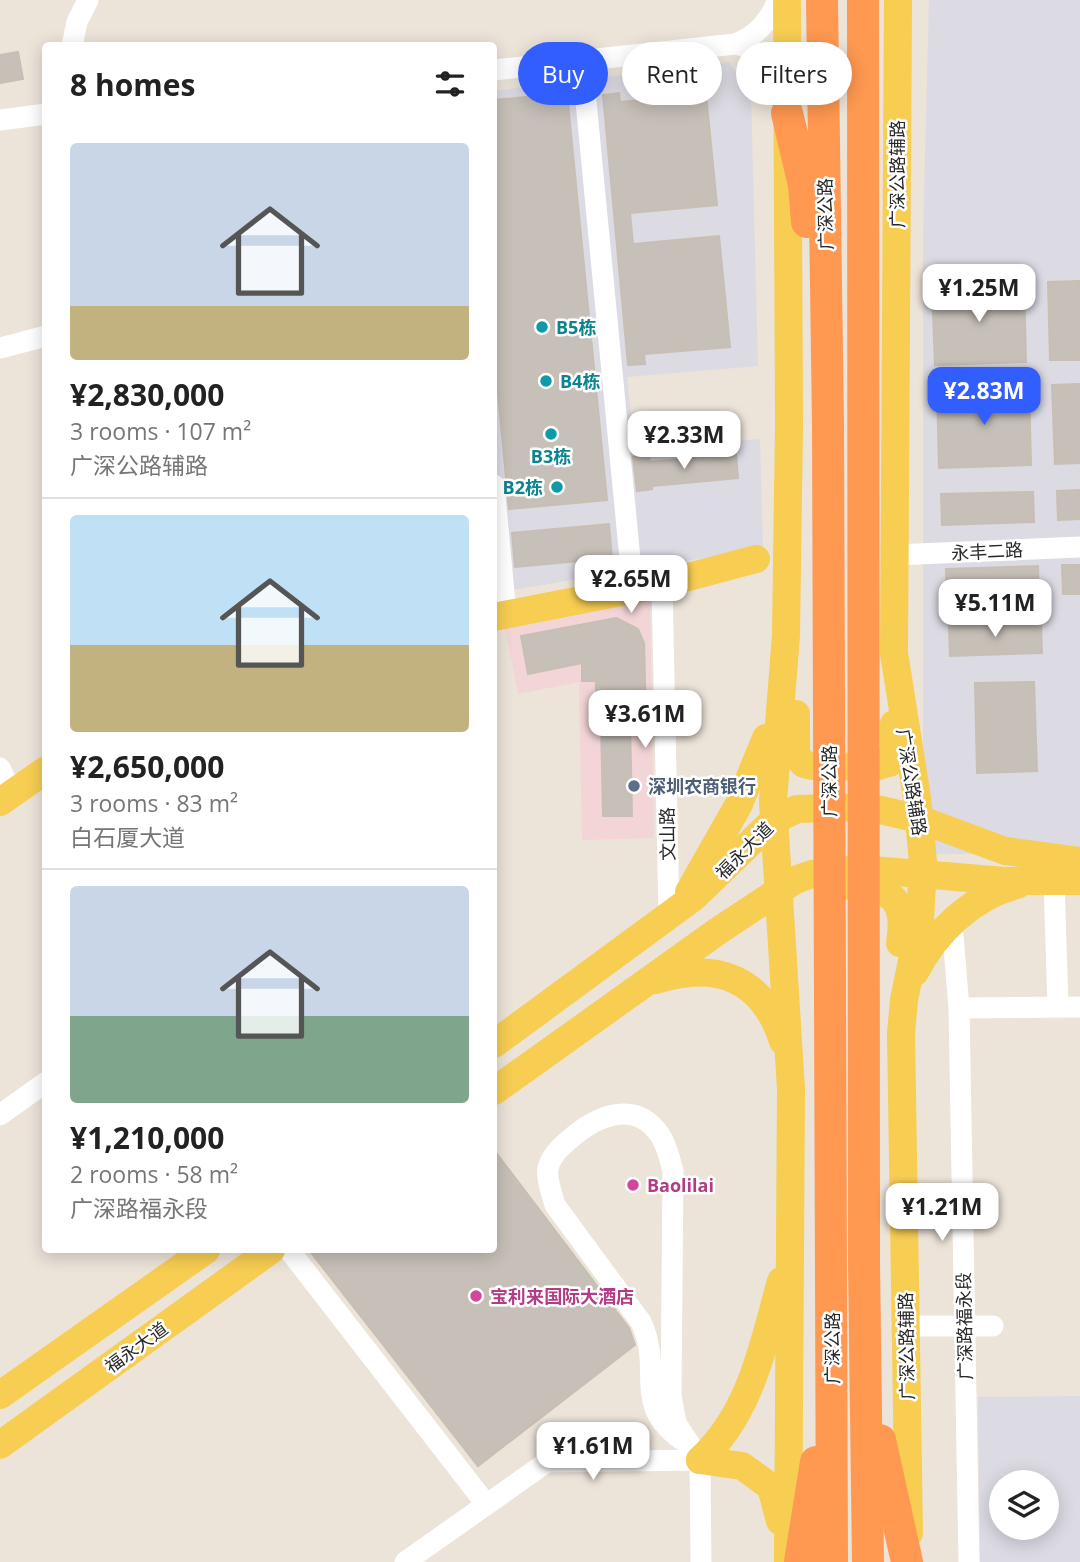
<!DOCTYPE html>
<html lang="en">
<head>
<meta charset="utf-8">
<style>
  body { margin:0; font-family:"Open Sans","Noto Sans SC",sans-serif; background:#f2f2f2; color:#222; height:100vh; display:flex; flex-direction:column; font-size:26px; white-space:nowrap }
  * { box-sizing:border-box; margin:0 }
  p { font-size:23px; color:#767676 }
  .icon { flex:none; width:38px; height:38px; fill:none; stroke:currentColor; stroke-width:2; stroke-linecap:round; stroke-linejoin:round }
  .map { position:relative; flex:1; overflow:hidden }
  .sheet { position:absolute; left:42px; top:42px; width:455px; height:1211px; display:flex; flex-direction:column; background:#fff; border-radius:7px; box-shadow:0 4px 18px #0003 }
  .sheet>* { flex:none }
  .top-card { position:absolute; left:518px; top:42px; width:457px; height:63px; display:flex; gap:14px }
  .controls { position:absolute; left:989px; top:1470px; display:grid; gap:14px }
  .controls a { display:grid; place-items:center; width:70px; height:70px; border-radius:50%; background:#fff; box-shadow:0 4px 18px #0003; font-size:35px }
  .price { position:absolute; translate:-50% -60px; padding:0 16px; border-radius:14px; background:#fff; color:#222; font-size:23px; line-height:46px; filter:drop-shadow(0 2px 4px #0008) }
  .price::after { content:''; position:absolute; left:50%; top:42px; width:21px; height:16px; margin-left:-10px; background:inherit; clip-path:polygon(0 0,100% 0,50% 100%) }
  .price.on { background:#325dff; color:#fff }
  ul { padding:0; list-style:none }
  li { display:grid; align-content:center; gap:14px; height:371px; padding:0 28px }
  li+li { border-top:2px solid #e0e0e0 }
  li span { display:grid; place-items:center; height:217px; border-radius:7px; color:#555 }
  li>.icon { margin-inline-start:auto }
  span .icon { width:126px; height:126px; fill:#fffc; stroke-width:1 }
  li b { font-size:30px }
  h2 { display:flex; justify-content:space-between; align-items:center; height:84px; padding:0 28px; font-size:30px }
  .chip { padding:0 24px; border-radius:32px; background:#fff; box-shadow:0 4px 18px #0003; font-size:24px; line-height:63px }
  .chip.on { background:#325dff; color:#fff }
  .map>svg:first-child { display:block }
</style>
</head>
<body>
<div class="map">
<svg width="1080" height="1562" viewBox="0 0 1080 1562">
  <rect width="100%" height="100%" fill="#ece3d9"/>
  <g fill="#dcdae3" fill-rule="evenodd">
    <path d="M929,0H1080V854H923V238Z"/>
    <path d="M729,62L751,94L758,366L627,377L634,449L760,439L763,548L494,593V91Z"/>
    <path d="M1080,1396V1562H980L978,1397ZM1046,1482V1528H1001V1482Z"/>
  </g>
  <path fill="#f3d5d7" d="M650,601L654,838L582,840L579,682L518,694L505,629Z"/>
  <g fill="#c7c0b9" stroke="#c7bfb3" stroke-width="2">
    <path d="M18,52L23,79L0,83V55Z"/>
    <path d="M567,93L607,500L509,509L494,351V100Z"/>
    <path d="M619,93L620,102L706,94L717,205L630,213L633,244L719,236L730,347L644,354L645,364L628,365L603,95Z"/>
    <path d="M1080,281V360H1050L1048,282Z"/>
    <path d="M1024,284L1026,362L935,365L932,287Z"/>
    <path d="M1080,384V463L1055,464L1052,385Z"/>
    <path d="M1029,387L1031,465L939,468L937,389Z"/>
    <path d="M736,454L738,478L652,486V489L637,491L633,457L649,456L650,462Z"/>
    <path d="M1080,490V519L1058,520L1057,491Z"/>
    <path d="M1033,492L1034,522L942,525L941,494Z"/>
    <path d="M609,524L612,558L515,567L512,533Z"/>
    <path d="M1062,565H1080V594H1063Z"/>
    <path d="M1038,566L1039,596L947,599L946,569Z"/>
    <path d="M616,618L638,629L644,643L646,720H630L632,816H603L601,721H596V681H582V663L528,674L521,636Z"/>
    <path d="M1041,623L1042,653L950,656L949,625Z"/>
    <path d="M1034,682L1037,771L977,773L975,683Z"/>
    <path d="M494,1150L629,1328L635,1345L478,1466L309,1250H494Z"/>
  </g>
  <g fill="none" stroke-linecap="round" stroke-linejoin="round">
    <g stroke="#fff" stroke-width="21">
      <path d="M735,44C765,49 774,74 783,100"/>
      <path d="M72,46L77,22L88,0"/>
      <path d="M582,60L633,590"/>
      <path d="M494,70L735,44C757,36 769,21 778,0"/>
      <path d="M0,120L46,114"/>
      <path d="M0,348L46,336"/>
      <path d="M494,485L506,614"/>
      <path d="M894,555L1080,547"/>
      <path d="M662,584L669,916"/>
      <path d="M0,768L12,794"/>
      <path d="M1054,881L1058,1007"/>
      <path d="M952,923L959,1008L969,1562"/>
      <path d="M959,1008L1080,1007"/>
      <path d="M0,1115L46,1082"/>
      <path d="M289,1250L486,1504"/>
      <path d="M906,1326H993"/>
      <path d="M688,1444C628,1406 665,1373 641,1322L555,1205C552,1194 546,1179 548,1168C552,1153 565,1143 576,1134C603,1113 637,1102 660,1135C667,1145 670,1160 673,1171L671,1395L676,1423L700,1460L701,1562"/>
      <path d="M405,1562L547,1462L700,1460"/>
    </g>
    <g stroke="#f7cd52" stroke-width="28">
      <path d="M787,0L789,425L786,635L773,801L791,1089L788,1562"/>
      <path d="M898,0L894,653L917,798L923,862L920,921L904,1000L901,1033L909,1533"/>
      <path d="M494,617L662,584L756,559"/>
      <path d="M796,714V756L804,764L812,766L874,767L889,763L894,751V724"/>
      <path d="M0,802L46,770"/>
      <path d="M842,885C887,889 908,893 900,943"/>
      <path d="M689,892L739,804L766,738"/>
      <path d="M915,972C935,932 973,896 1017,885"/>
      <path d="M656,980C717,961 763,978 783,1041"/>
      <path d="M494,1044L694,897L774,820L797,809L868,807L919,819L1005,851L1080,861"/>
      <path d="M494,1091L718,931L795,880L812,874L860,869L1005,881H1080"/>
      <path d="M0,1395L206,1250"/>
      <path d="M0,1445L271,1250"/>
      <path d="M700,1460C751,1413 763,1346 781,1281"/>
      <path d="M700,1460L742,1466L771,1487L780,1521"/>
    </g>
    <g stroke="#ff9850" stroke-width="32">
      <path d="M822,0L828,425L832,1562"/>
      <path d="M863,0L864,1264L868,1562"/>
      <path d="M787,113L804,185L807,222"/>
      <path d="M880,1440L907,1562"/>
      <path d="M800,1562L816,1462"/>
    </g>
  </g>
  <g fill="#0f9aa8" stroke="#fff" stroke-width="2.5">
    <circle cx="542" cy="327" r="7"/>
    <circle cx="546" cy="381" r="7"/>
    <circle cx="551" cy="434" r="7"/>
    <circle cx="557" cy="487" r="7"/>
  </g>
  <circle fill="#5c6f8a" stroke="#fff" stroke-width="2.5" cx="634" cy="786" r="7"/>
  <g fill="#d1479c" stroke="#fff" stroke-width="2.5">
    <circle cx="633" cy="1185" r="7"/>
    <circle cx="476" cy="1296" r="7"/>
  </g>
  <g text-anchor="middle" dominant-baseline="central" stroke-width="5" stroke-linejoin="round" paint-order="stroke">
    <g font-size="18" fill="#282828" stroke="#fff">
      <text transform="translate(897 174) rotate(-90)">广深公路辅路</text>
      <text transform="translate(825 214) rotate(-91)">广深公路</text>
      <text transform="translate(987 551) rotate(-3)">永丰二路</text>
      <text transform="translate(829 781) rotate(-90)">广深公路</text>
      <text transform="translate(912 782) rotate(81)">广深公路辅路</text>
      <text transform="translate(667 834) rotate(-91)">文山路</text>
      <text transform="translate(744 850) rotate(-45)">福永大道</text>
      <text transform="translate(964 1326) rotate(-91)">广深路福永段</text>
      <text transform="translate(906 1346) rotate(-91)">广深公路辅路</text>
      <text transform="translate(136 1347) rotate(-36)">福永大道</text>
      <text transform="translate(832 1348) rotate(-90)">广深公路</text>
    </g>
    <g font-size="18" font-weight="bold" fill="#0d838f" stroke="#fff" text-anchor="start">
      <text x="556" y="327">B5栋</text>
      <text x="560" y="381">B4栋</text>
      <text x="551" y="456" text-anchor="middle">B3栋</text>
      <text x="543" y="487" text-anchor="end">B2栋</text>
    </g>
    <g font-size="18" font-weight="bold" fill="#4e5e75" stroke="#fff" text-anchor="start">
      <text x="648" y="786">深圳农商银行</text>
    </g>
    <g font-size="18" font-weight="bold" fill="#b23c85" stroke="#fff" text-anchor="start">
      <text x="647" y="1185">Baolilai</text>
      <text x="490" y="1296">宝利来国际大酒店</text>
    </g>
  </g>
</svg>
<div class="controls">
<a><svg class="icon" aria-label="layers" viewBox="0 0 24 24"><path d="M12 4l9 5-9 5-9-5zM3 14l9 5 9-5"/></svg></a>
</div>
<b class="price" style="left:979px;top:324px">¥1.25M</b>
<b class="price on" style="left:984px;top:427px">¥2.83M</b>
<b class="price" style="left:684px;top:471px">¥2.33M</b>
<b class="price" style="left:631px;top:615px">¥2.65M</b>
<b class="price" style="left:995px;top:639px">¥5.11M</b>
<b class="price" style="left:645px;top:750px">¥3.61M</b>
<b class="price" style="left:942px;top:1243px">¥1.21M</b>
<b class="price" style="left:593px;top:1482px">¥1.61M</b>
<div class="top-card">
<a class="chip on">Buy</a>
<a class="chip">Rent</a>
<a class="chip">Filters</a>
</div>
<section class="sheet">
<h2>8 homes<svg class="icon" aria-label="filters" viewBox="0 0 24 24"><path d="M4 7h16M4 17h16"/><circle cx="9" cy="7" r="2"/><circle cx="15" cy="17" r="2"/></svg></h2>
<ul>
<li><span style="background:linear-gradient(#c9d6e8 75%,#c2b280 0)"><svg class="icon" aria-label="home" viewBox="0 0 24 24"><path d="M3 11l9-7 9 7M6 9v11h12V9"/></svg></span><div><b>¥2,830,000</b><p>3 rooms · 107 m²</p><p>广深公路辅路</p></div></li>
<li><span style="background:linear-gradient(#bfe0f5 60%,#c2b280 0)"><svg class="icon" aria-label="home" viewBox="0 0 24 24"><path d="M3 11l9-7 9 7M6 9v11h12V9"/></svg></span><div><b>¥2,650,000</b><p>3 rooms · 83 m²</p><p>白石厦大道</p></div></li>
<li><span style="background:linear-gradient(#c9d6e8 60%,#7fa58c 0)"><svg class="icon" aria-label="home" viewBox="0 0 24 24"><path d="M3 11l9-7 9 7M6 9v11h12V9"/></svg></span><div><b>¥1,210,000</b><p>2 rooms · 58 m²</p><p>广深路福永段</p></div></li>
</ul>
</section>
</div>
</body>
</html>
